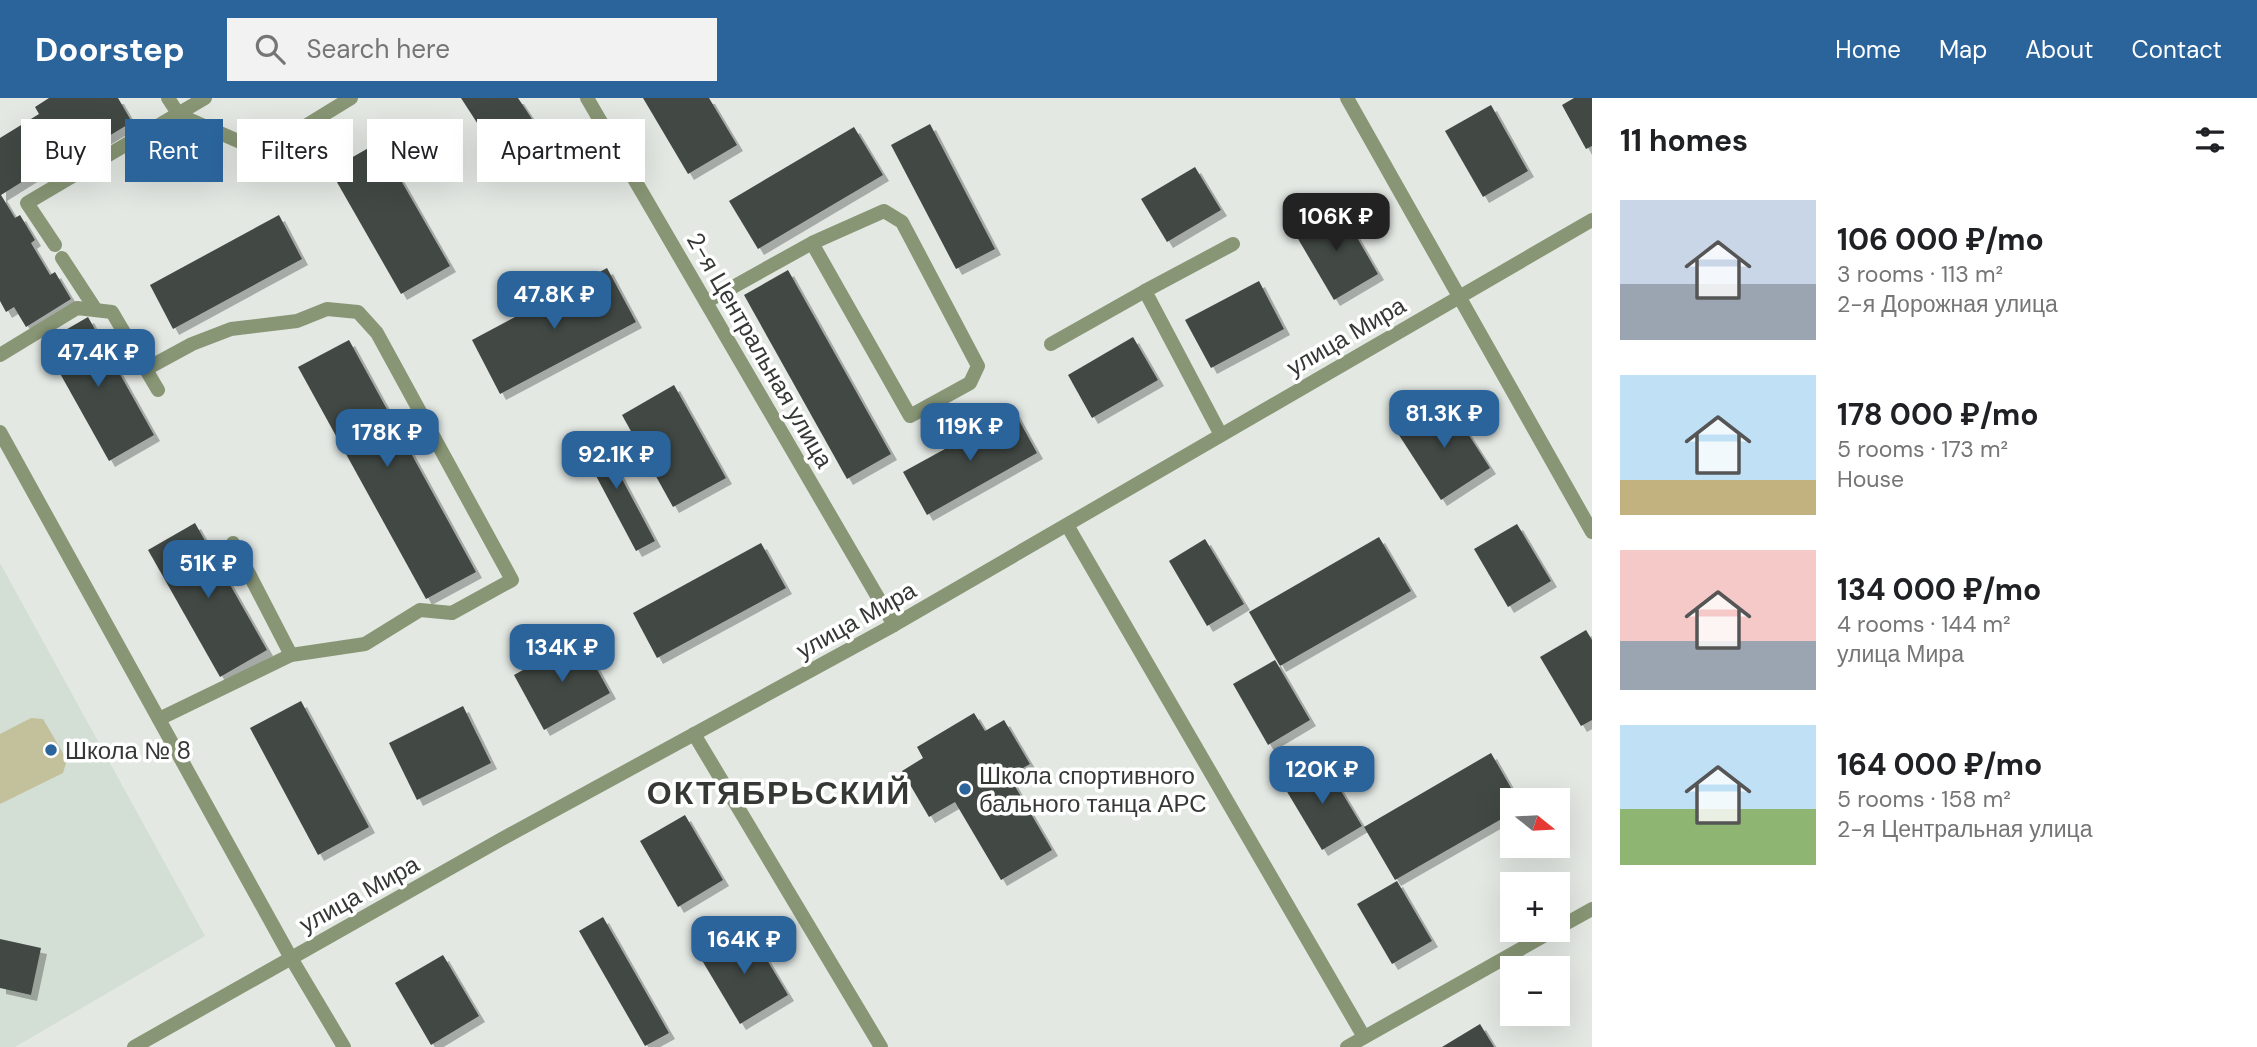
<!DOCTYPE html>
<html lang="en">
<head>
<meta charset="utf-8">
<style>
  body { margin:0; font-family:"DM Sans",sans-serif; background:#f2f2f2; color:#202124; height:100vh; display:flex; flex-direction:column; font-size:26px; white-space:nowrap }
  * { box-sizing:border-box; margin:0 }
  p { font-size:23px; color:#757577 }
  .icon { flex:none; width:38px; height:38px; fill:none; stroke:currentColor; stroke-width:2; stroke-linecap:round; stroke-linejoin:round }
  .map { position:relative; flex:1; overflow:hidden }
  .details { display:flex; flex-direction:column; background:#fff; width:665px }
  .details>* { flex:none }
  .hud { position:absolute; left:21px; top:21px; width:665px; height:63px; display:flex; gap:14px }
  .needle { width:46px; rotate:108deg }
  .fabs { position:absolute; left:1500px; top:690px; display:grid; gap:14px }
  .fabs a { display:grid; place-items:center; width:70px; height:70px; border-radius:0px; background:#fff; box-shadow:0 7px 28px #0002; font-size:35px }
  .price { position:absolute; translate:-50% -60px; padding:0 16px; border-radius:14px; background:#2b639b; color:#fff; font-size:23px; line-height:46px; filter:drop-shadow(0 2px 4px #0008) }
  .price::after { content:''; position:absolute; left:50%; top:42px; width:21px; height:16px; margin-left:-10px; background:inherit; clip-path:polygon(0 0,100% 0,50% 100%) }
  .price.current { background:#222; color:#fff }
  ul { padding:0; list-style:none }
  li { display:flex; align-items:center; gap:21px; height:175px; padding:0 28px }
  li span { display:grid; place-items:center; flex:none; width:196px; height:140px; border-radius:0px; color:#555 }
  li>.icon { margin-inline-start:auto }
  span .icon { width:84px; height:84px; fill:#fffc; stroke-width:1 }
  li b { font-size:30px }
  h2 { display:flex; justify-content:space-between; align-items:center; height:84px; padding:0 28px; font-size:30px }
  .tag { padding:0 24px; border-radius:0px; background:#fff; box-shadow:0 7px 28px #0002; font-size:24px; line-height:63px }
  .tag.current { background:#2b639b; color:#fff }
  header { display:flex; align-items:center; gap:42px; box-sizing:border-box; height:98px; padding:0 35px; background:#2b639b; color:#fff }
  header strong { font-size:33px }
  nav { display:flex; gap:38px; margin-inline-start:auto; font-size:24px }
  .search { width:490px; height:63px; background:#f2f2f2; display:flex; align-items:center; gap:18px; box-sizing:border-box; padding:0 24px; border-radius:0px; color:#757577; font-size:26px }
  main { display:flex; flex:1; min-height:0 }
  .map>svg:first-child { display:block }
</style>
</head>
<body>
<header>
<strong>Doorstep</strong>
<div class="search"><svg class="icon" aria-label="search" viewBox="0 0 24 24"><circle cx="10" cy="10" r="6"/><path d="M15 15l6 6"/></svg>Search here</div>
<nav><a>Home</a><a>Map</a><a>About</a><a>Contact</a></nav>
</header>
<main>
<div class="map">
<svg width="1592" height="949" viewBox="0 0 1592 949">
  <defs>
    <filter id="shadow"><feDropShadow dx="6" dy="6" stdDeviation="0" flood-color="#0004"/></filter>
  </defs>
  <rect width="100%" height="100%" fill="#e3e8e3"/>
  <path fill="#d3ded4" d="M0,465L205,838L15,949H0Z"/>
  <path fill="#c3c19b" d="M31,620L43,621L67,662L63,675L0,706V636Z"/>
  <g fill="#424845" filter="url(#shadow)">
    <path d="M49,0H118L132,24L104,41L101,36L69,56L72,60L44,77L41,72L1,97L15,120L20,117L35,142L31,145L50,177L55,174L71,201L26,229L14,209L6,214L0,203V40L39,16L35,9Z"/>
    <path d="M461,0H518L532,21L492,48Z"/>
    <path d="M643,0H709L737,47L688,76Z"/>
    <path d="M1574,0H1592V48L1586,51L1562,7Z"/>
    <path d="M1491,7L1528,73L1483,99L1445,33Z"/>
    <path d="M930,26L995,151L956,171L891,47Z"/>
    <path d="M854,29L883,77L758,151L729,103Z"/>
    <path d="M379,44L450,168L401,196L330,72Z"/>
    <path d="M1195,69L1221,112L1167,144L1141,101Z"/>
    <path d="M1339,108L1378,176L1334,202L1294,134Z"/>
    <path d="M279,117L302,161L173,231L150,187Z"/>
    <path d="M607,170L636,224L500,296L472,242Z"/>
    <path d="M788,172L891,356L847,381L744,197Z"/>
    <path d="M1259,183L1284,231L1211,270L1185,222Z"/>
    <path d="M88,219L154,337L109,363L43,245Z"/>
    <path d="M1133,239L1158,282L1092,320L1068,277Z"/>
    <path d="M349,242L476,474L426,501L298,269Z"/>
    <path d="M674,287L726,380L673,409L622,317Z"/>
    <path d="M1447,303L1490,370L1441,402L1397,334Z"/>
    <path d="M1014,313L1037,355L927,417L903,374Z"/>
    <path d="M597,334L655,443L636,453L578,344Z"/>
    <path d="M195,425L267,552L220,579L148,452Z"/>
    <path d="M1517,426L1551,483L1508,509L1474,451Z"/>
    <path d="M1379,439L1411,493L1280,568L1249,514Z"/>
    <path d="M1205,441L1244,506L1207,528L1169,463Z"/>
    <path d="M761,445L786,490L657,560L633,515Z"/>
    <path d="M1586,532L1592,542V622L1581,628L1540,559Z"/>
    <path d="M580,540L610,595L544,632L514,577Z"/>
    <path d="M1275,562L1310,622L1268,647L1233,586Z"/>
    <path d="M301,603L369,729L318,757L250,630Z"/>
    <path d="M463,608L491,665L417,702L389,645Z"/>
    <path d="M974,615L985,633L1004,622L1030,666L1009,678L1052,752L1001,782L955,704L929,719L902,673L923,660L917,649Z"/>
    <path d="M1491,655L1518,702H1512V715L1395,782L1364,729Z"/>
    <path d="M1323,663L1362,728L1322,752L1283,687Z"/>
    <path d="M685,717L723,782L678,809L640,743Z"/>
    <path d="M1397,783L1432,843L1392,866L1357,806Z"/>
    <path d="M603,819L669,935L645,948L579,833Z"/>
    <path d="M748,830L788,897L740,926L700,859Z"/>
    <path d="M0,841L41,850L31,897L0,890Z"/>
    <path d="M443,857L479,918L431,947L395,885Z"/>
    <path d="M1480,926L1494,949H1442Z"/>
  </g>
  <g fill="none" stroke-linecap="round" stroke-linejoin="round">
    <g stroke="#889675" stroke-width="14">
      <path d="M168,0L179,17L263,54L351,0"/>
      <path d="M55,147L27,105L205,0"/>
      <path d="M62,160L96,212"/>
      <path d="M706,204L812,145L884,113L902,124L978,268L970,285L910,318L812,145"/>
      <path d="M1051,246L1145,193"/>
      <path d="M0,257L77,210L112,214L158,292"/>
      <path d="M146,271L192,246L231,231L297,223L327,211L358,214L377,235L512,482L452,515L420,512L365,546L291,557"/>
      <path d="M1221,337L1145,193L1233,146"/>
      <path d="M159,621L291,557L233,445"/>
    </g>
    <g stroke="#889675" stroke-width="14">
      <path d="M587,0L894,527"/>
      <path d="M1347,0L1592,434"/>
      <path d="M0,334L291,860L344,949"/>
      <path d="M1067,427L1364,939"/>
      <path d="M694,636L881,949"/>
      <path d="M1558,830L1592,811"/>
      <path d="M134,949L500,742L894,527L1592,122"/>
      <path d="M1347,949L1556,831"/>
    </g>
  </g>
  <g fill="#2b639b" stroke="#fff" stroke-width="2.5">
    <circle cx="51" cy="652" r="7"/>
    <circle cx="965" cy="691" r="7"/>
  </g>
  <g text-anchor="middle" dominant-baseline="central" stroke-width="7" stroke-linejoin="round" paint-order="stroke">
    <g font-size="24" fill="#363836" stroke="#fff">
      <text transform="translate(1346 238) rotate(-30)">улица Мира</text>
      <text transform="translate(760 252) rotate(60)">2-я Центральная улица</text>
      <text transform="translate(856 522) rotate(-29)">улица Мира</text>
      <text transform="translate(359 796) rotate(-29)">улица Мира</text>
    </g>
    <g font-size="24" fill="#363836" stroke="#fff" text-anchor="start">
      <text x="65" y="652">Школа № 8</text>
      <text x="979" y="677">Школа спортивного<tspan x="979" dy="28">бального танца АРС</tspan></text>
    </g>
    <g font-size="32" font-weight="bold" letter-spacing="2" fill="#363836" stroke="#fff">
      <text x="779" y="695">ОКТЯБРЬСКИЙ</text>
    </g>
  </g>
</svg>
<div class="fabs">
<a><svg class="needle" viewBox="-14 -14 28 28"><path d="M0-13l5 13h-10z" fill="#e53935"/><path d="M0 13l5-13h-10z" fill="#757577"/></svg></a>
<a>+</a>
<a>−</a>
</div>
<b class="price current" style="left:1336px;top:155px">106K ₽</b>
<b class="price" style="left:554px;top:233px">47.8K ₽</b>
<b class="price" style="left:98px;top:291px">47.4K ₽</b>
<b class="price" style="left:1444px;top:352px">81.3K ₽</b>
<b class="price" style="left:970px;top:365px">119K ₽</b>
<b class="price" style="left:387px;top:371px">178K ₽</b>
<b class="price" style="left:616px;top:393px">92.1K ₽</b>
<b class="price" style="left:208px;top:502px">51K ₽</b>
<b class="price" style="left:562px;top:586px">134K ₽</b>
<b class="price" style="left:1322px;top:708px">120K ₽</b>
<b class="price" style="left:744px;top:878px">164K ₽</b>
<div class="hud">
<a class="tag">Buy</a>
<a class="tag current">Rent</a>
<a class="tag">Filters</a>
<a class="tag">New</a>
<a class="tag">Apartment</a>
</div>
</div>
<section class="details">
<h2>11 homes<svg class="icon" aria-label="filters" viewBox="0 0 24 24"><path d="M4 7h16M4 17h16"/><circle cx="9" cy="7" r="2"/><circle cx="15" cy="17" r="2"/></svg></h2>
<ul>
<li><span style="background:linear-gradient(#c9d6e8 60%,#9aa5b1 0)"><svg class="icon" aria-label="home" viewBox="0 0 24 24"><path d="M3 11l9-7 9 7M6 9v11h12V9"/></svg></span><div><b>106 000 ₽/mo</b><p>3 rooms · 113 m²</p><p>2-я Дорожная улица</p></div></li>
<li><span style="background:linear-gradient(#bfe0f5 75%,#c2b280 0)"><svg class="icon" aria-label="home" viewBox="0 0 24 24"><path d="M3 11l9-7 9 7M6 9v11h12V9"/></svg></span><div><b>178 000 ₽/mo</b><p>5 rooms · 173 m²</p><p>House</p></div></li>
<li><span style="background:linear-gradient(#f6c9c9 65%,#9aa5b1 0)"><svg class="icon" aria-label="home" viewBox="0 0 24 24"><path d="M3 11l9-7 9 7M6 9v11h12V9"/></svg></span><div><b>134 000 ₽/mo</b><p>4 rooms · 144 m²</p><p>улица Мира</p></div></li>
<li><span style="background:linear-gradient(#bfe0f5 60%,#8fb573 0)"><svg class="icon" aria-label="home" viewBox="0 0 24 24"><path d="M3 11l9-7 9 7M6 9v11h12V9"/></svg></span><div><b>164 000 ₽/mo</b><p>5 rooms · 158 m²</p><p>2-я Центральная улица</p></div></li>
</ul>
</section>
</main>
</body>
</html>
